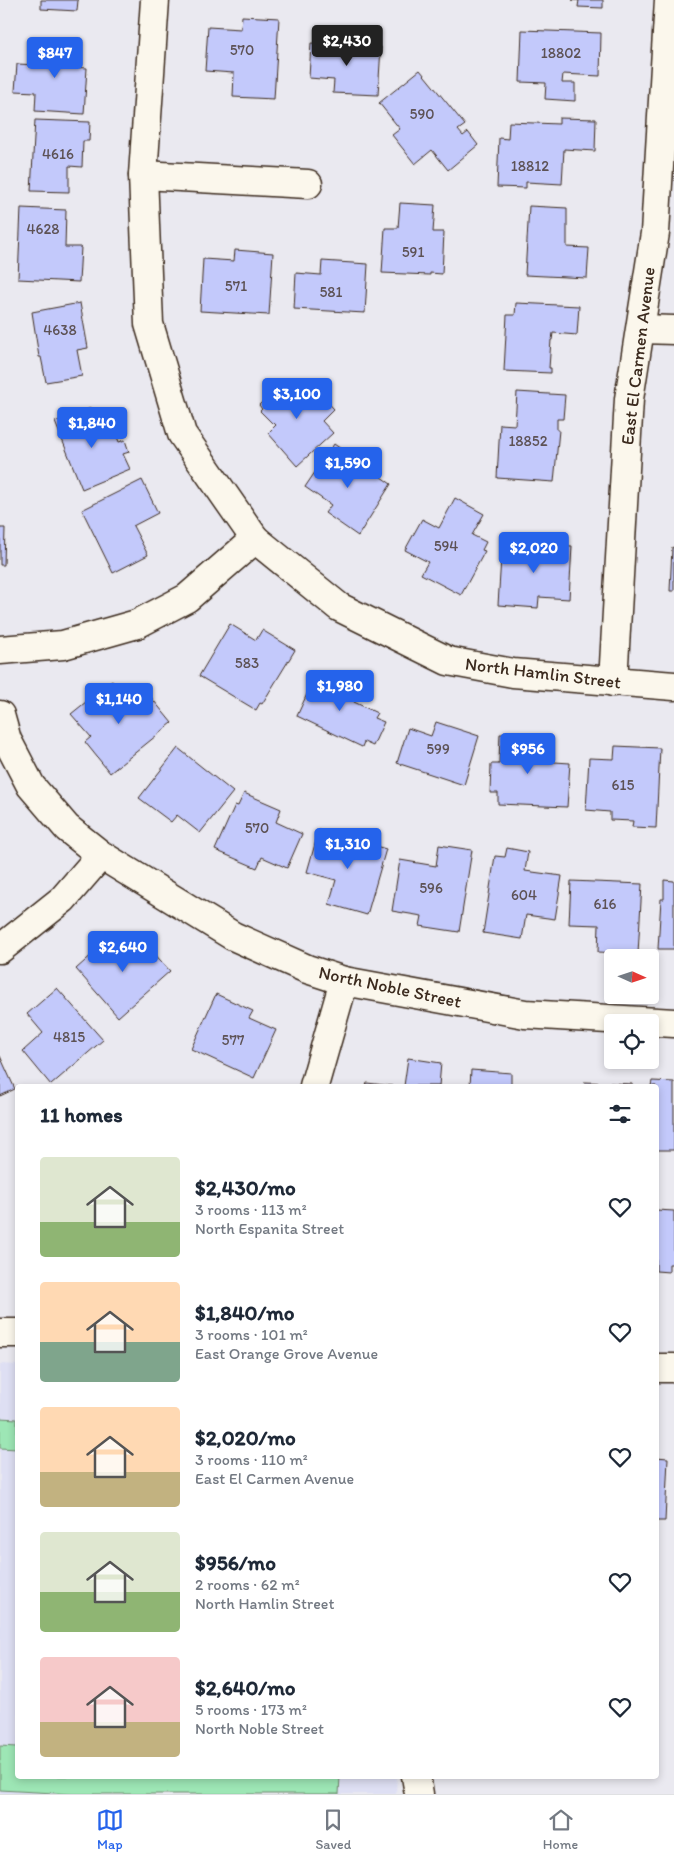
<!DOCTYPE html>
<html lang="en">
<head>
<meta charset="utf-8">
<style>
  body { margin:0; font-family:Itim,sans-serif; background:#f6f6f7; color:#1f2937; height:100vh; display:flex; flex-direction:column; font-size:19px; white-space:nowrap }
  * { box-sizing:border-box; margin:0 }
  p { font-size:16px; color:#747a83 }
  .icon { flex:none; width:28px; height:28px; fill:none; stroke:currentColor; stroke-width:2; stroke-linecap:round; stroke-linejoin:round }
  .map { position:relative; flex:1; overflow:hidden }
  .drawer { position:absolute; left:15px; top:1084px; width:644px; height:695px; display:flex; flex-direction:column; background:#fff; border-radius:5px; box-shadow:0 2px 8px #0003 }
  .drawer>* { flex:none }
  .needle { width:32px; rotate:93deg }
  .controls { position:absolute; left:604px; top:949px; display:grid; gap:10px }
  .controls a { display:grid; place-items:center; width:55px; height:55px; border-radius:5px; background:#fff; box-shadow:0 2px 8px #0003; font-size:25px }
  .price { position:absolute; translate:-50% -42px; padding:0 11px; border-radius:5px; background:#2563eb; color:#fff; font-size:16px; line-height:32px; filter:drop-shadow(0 1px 2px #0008) }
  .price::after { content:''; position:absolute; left:50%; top:30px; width:15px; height:11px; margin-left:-8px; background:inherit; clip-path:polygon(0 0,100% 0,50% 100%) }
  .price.current { background:#222; color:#fff }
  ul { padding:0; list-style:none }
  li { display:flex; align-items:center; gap:15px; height:125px; padding:0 25px }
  li span { display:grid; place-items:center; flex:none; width:140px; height:100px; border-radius:5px; color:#555 }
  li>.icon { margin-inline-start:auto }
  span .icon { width:60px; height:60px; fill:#fffc; stroke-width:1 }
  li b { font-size:21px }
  h2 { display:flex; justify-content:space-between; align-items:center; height:60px; padding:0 25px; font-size:21px }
  .tabs { display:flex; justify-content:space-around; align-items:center; height:70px; border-top:1px solid #e0e1e3; background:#fff; font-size:14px; color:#747a83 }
  .tabs a { display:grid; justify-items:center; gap:2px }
  .tabs .current { color:#2563eb }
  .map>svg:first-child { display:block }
</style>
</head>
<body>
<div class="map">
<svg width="674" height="1794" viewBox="0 0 674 1794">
  <rect width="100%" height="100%" fill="#eae9f0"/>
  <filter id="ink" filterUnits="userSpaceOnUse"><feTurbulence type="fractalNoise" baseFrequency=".02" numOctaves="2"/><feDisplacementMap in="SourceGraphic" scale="10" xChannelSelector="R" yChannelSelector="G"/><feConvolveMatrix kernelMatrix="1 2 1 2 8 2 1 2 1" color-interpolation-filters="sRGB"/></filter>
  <g filter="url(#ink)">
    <path fill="#dedff3" d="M0,1364L18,1365V1776H397L396,1794H0Z"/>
    <g fill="#9de6b5" stroke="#6c886a">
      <path d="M0,1418L17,1419V1449L0,1448Z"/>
      <path d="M0,1746L17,1747L18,1776H340L339,1794H72L0,1790Z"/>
    </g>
    <g fill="#c3c9fb" stroke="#3b2a1e">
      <path d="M41,0H78L77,11L41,9Z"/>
      <path d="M572,0H603V8L578,7L579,0Z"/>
      <path d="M242,16L279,18L274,99L233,97L234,73L205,71L208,27L241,29Z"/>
      <path d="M522,30L601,33L600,76L563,74L562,83H575V101L545,99L546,83L520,82Z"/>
      <path d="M39,40L75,42L74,67L87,68L84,114L35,111L36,92L15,91L17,64L38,65Z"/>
      <path d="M311,43L381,47L378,95L333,93L334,80L309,78Z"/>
      <path d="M420,70L465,125L458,130L463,136L468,132L478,145L448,170L432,150L415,164L392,135L400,129L379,103Z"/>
      <path d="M559,118L596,119L595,151L564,149L562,184L526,182V188L497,187L499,138L508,139L509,122L559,124Z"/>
      <path d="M35,120L90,122L89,141H83L82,167L69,166V192L31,191Z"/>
      <path d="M400,203L435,205L433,232H444L442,274L430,273V275L382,273L385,228H398Z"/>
      <path d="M529,206L567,208V247L589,248L587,278L525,275Z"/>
      <path d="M21,208L66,210L65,247H81L79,282L18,279Z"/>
      <path d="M235,250L273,253L269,315L200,311L203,259L234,261Z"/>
      <path d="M322,261L368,264L365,313L294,309L296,273L321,275Z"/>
      <path d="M80,303L88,348L77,350L82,376L46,382L41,357H39L32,312Z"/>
      <path d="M516,303L579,306L577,335L553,333L552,340H551L549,368H551V373L504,371L507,315H515Z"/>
      <path d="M284,381L298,396L311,384L334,409L322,421L333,433L297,466L268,433L276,425L274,423L273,424L260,411L262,409L259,405Z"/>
      <path d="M517,392L565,395L563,419H557V430H559L554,482L497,478L500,424L515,425Z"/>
      <path d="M91,408L101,431L113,426L119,442L125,440L129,452L123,454L130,469L82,489L55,422Z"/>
      <path d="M334,444L391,484L358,536L325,513L331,505L305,487Z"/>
      <path d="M142,480L158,513L133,526L148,555L113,573L82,510Z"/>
      <path d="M455,498L484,514L472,535L486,542L482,550L485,551L461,595L421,574L428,562L405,550L422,519L439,528Z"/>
      <path d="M0,528H5L4,565H0Z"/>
      <path d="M502,542L572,546L569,599L539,597L538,608L498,605Z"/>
      <path d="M672,547L674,548V591H670Z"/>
      <path d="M230,624L256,640L262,630L295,650L262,704L260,703L256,710L199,676Z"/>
      <path d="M317,672L358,691L354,702L377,713L374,718L384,722L373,746L364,742L362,747L297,716Z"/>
      <path d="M112,681L135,708L150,696L172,723L110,773L85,742L91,737L71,714Z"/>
      <path d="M436,722L479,736L464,785L397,763L408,728L431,736Z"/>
      <path d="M500,734L540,735L539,761L570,763L567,807L498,804V793H490L491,764H499Z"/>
      <path d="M615,746L660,748L656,828L632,827L633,821L610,820V812L586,810L589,758L614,759Z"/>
      <path d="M178,748L233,792L200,833L177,815L171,822L139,798Z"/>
      <path d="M244,793L281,809L276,822L302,834L287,868L262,857L257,868L215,850L235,805L238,806Z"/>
      <path d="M319,830L386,849L367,915L329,904L336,880L307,872Z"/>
      <path d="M439,845L472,850L459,932L420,926L422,916L392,911L400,860L436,866Z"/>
      <path d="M507,848L528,852L525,871L562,876L555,919L526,915L522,939L483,933L495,856L505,857Z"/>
      <path d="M664,880L674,881V949H658L661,899H664Z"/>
      <path d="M571,881L642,884L638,954L598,952L599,925L569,924Z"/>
      <path d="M134,931L170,971L118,1017L76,969L104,944L110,952Z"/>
      <path d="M57,988L103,1040L51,1085L23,1051L43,1033L27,1014Z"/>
      <path d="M216,994L253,1011L249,1018L276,1030L254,1078L191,1049Z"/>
      <path d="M0,1056L15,1089L0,1096Z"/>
      <path d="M408,1058L441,1063L439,1086H404Z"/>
      <path d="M471,1070L511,1073V1086H470Z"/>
      <path d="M652,1081L674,1082V1150H656V1086H651Z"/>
      <path d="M585,1082L632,1084V1086H585Z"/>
      <path d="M367,1083L392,1086H366Z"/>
      <path d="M656,1210L674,1211V1264H669V1272L656,1271Z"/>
      <path d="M656,1457L668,1458L665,1521H656Z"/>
    </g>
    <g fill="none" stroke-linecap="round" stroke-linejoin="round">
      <defs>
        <g id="minor">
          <path d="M155,0L143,175L149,324L182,434L255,539"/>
          <path d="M143,175L308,184"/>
          <path d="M641,329L674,330"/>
          <path d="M0,650L63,645L137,624L187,598L255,539L339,607L448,661L513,673L674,686"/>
          <path d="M613,682L629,399L655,233L669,0"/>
          <path d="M0,715L7,740L31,786L67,828L101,855L233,936L307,969L344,981L525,1014L674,1023"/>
          <path d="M0,949L63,899L101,855"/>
          <path d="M314,1086L344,981"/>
          <path d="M0,1333H18"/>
          <path d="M656,1368H674"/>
          <path d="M416,1776L419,1794"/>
        </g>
      </defs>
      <use href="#minor" stroke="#3b2a1e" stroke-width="31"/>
      <use href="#minor" stroke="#fbf7ec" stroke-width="28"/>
    </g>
  </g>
  <g text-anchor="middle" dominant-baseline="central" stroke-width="4" stroke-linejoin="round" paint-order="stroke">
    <g font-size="15" fill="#5d5255">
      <text x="242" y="50">570</text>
      <text x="561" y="53">18802</text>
      <text x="422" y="114">590</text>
      <text x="58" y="154">4616</text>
      <text x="530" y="166">18812</text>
      <text x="43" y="229">4628</text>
      <text x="413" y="252">591</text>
      <text x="236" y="286">571</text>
      <text x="331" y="292">581</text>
      <text x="60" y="330">4638</text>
      <text x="528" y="441">18852</text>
      <text x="446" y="546">594</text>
      <text x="247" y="663">583</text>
      <text x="438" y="749">599</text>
      <text x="623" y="785">615</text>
      <text x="257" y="828">570</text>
      <text x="431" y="888">596</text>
      <text x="524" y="895">604</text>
      <text x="605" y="904">616</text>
      <text x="69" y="1037">4815</text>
      <text x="233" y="1040">577</text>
    </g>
    <g font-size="18" fill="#3b2a1e" stroke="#fbf7ec">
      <text transform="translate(638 356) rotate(-83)">East El Carmen Avenue</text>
      <text transform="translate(543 673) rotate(7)">North Hamlin Street</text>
      <text transform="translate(390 987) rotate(12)">North Noble Street</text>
    </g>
  </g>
</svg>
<div class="controls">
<a><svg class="needle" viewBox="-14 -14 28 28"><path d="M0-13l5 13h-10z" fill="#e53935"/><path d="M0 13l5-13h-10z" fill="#747a83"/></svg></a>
<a><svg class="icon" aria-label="locate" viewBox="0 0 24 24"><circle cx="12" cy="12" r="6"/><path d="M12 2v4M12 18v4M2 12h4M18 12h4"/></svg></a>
</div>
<b class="price current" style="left:347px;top:67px">$2,430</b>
<b class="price" style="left:55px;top:79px">$847</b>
<b class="price" style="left:297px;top:420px">$3,100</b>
<b class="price" style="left:92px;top:449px">$1,840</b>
<b class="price" style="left:348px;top:489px">$1,590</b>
<b class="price" style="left:534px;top:574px">$2,020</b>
<b class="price" style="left:340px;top:712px">$1,980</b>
<b class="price" style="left:119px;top:725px">$1,140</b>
<b class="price" style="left:528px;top:775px">$956</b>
<b class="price" style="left:348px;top:870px">$1,310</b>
<b class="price" style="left:123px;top:973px">$2,640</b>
<section class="drawer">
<h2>11 homes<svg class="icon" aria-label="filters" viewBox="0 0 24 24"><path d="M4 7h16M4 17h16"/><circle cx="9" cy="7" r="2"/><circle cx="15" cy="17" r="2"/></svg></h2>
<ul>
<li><span style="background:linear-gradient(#dfe7d0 65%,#8fb573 0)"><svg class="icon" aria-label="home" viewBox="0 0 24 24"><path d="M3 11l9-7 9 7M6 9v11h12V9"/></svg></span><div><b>$2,430/mo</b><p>3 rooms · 113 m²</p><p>North Espanita Street</p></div><svg class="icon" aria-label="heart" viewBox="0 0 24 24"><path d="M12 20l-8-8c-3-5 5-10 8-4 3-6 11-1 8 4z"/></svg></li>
<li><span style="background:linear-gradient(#ffd9b3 60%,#7fa58c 0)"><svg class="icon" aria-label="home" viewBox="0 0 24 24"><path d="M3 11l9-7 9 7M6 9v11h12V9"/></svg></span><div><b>$1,840/mo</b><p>3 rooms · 101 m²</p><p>East Orange Grove Avenue</p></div><svg class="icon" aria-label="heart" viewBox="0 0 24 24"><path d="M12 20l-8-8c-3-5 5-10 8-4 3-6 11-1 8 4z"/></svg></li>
<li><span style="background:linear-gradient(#ffd9b3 65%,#c2b280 0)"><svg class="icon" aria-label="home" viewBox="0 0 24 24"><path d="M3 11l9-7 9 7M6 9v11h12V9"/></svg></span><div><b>$2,020/mo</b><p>3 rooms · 110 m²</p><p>East El Carmen Avenue</p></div><svg class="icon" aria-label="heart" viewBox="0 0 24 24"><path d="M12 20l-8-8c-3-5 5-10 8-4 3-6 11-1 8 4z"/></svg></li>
<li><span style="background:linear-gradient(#dfe7d0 60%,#8fb573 0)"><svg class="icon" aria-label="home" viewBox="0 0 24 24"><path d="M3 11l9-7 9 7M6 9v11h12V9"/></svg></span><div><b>$956/mo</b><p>2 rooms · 62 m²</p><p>North Hamlin Street</p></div><svg class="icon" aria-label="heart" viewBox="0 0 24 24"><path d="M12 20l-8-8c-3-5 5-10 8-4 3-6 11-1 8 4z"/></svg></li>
<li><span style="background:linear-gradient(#f6c9c9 65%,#c2b280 0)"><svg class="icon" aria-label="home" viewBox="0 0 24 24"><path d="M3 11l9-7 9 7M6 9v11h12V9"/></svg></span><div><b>$2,640/mo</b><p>5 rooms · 173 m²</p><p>North Noble Street</p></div><svg class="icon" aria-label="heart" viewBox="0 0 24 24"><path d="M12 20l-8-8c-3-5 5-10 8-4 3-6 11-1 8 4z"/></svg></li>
</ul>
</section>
</div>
<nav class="tabs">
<a class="current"><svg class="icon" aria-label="map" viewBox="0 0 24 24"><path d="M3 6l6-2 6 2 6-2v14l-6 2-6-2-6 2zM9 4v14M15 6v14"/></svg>Map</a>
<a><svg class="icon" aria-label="saved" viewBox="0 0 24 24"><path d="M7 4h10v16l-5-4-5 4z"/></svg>Saved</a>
<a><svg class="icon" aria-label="home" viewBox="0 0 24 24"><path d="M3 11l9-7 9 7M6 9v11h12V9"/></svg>Home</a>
</nav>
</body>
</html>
